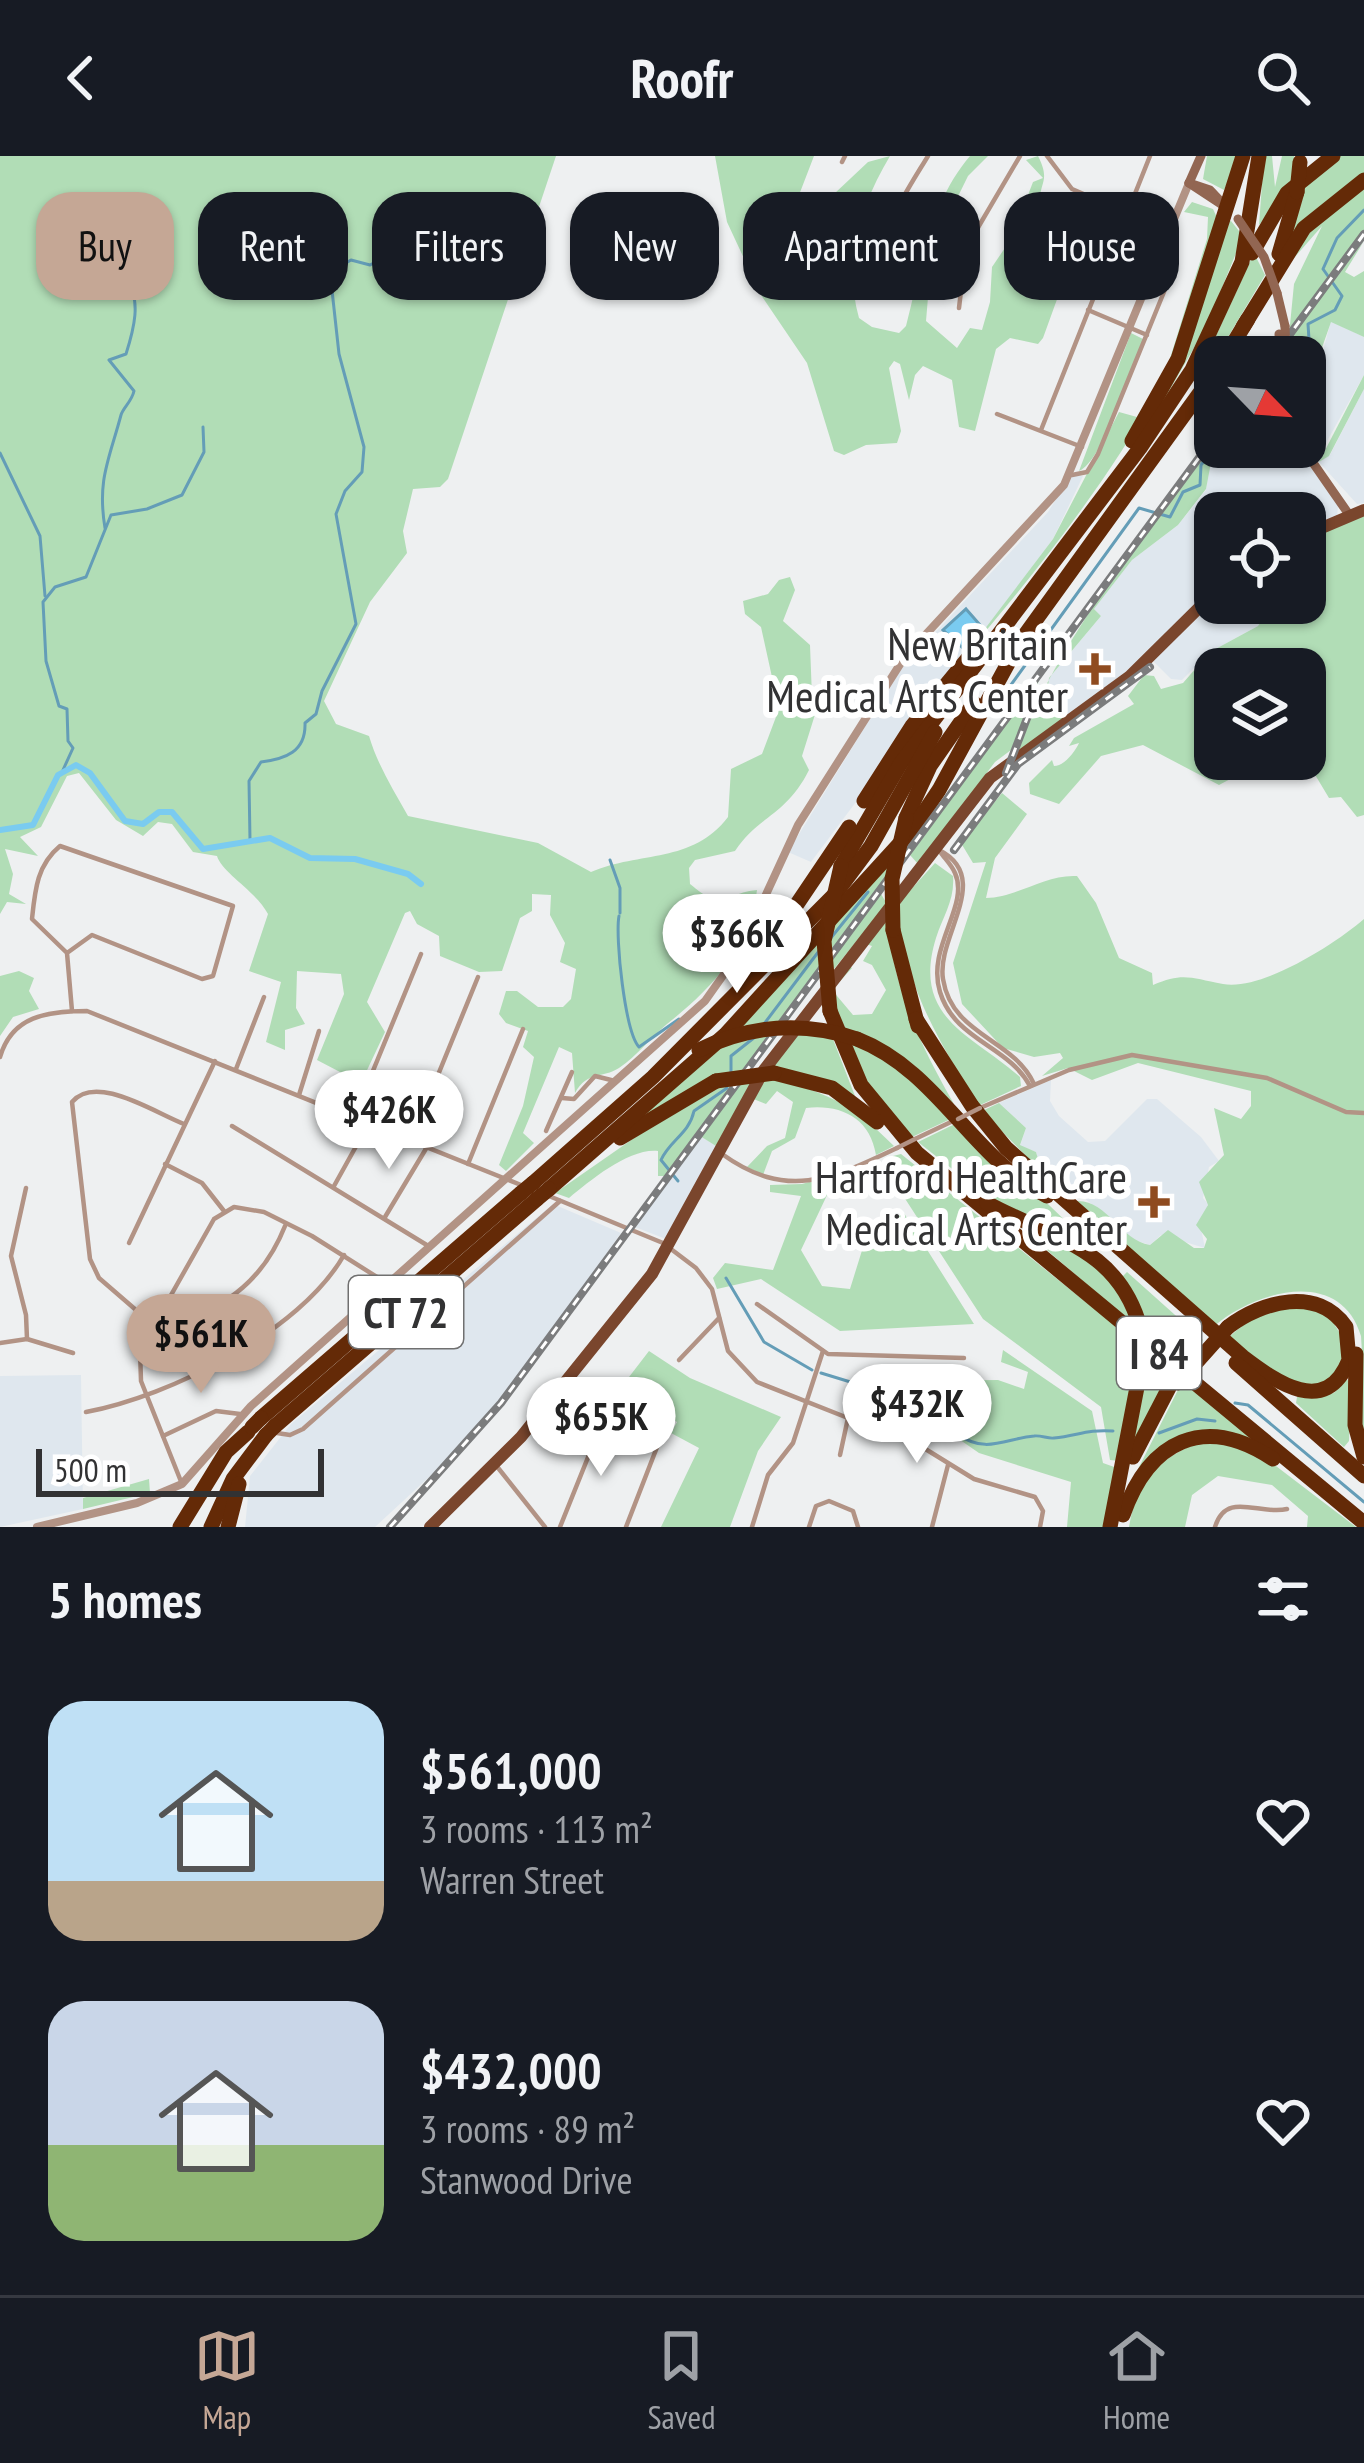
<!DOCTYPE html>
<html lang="en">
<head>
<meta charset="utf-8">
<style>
  body { margin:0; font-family:"PT Sans Narrow",sans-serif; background:#20242c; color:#f1f3f6; height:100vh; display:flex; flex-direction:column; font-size:45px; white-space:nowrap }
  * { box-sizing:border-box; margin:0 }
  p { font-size:39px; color:#9ea1a6 }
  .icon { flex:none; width:66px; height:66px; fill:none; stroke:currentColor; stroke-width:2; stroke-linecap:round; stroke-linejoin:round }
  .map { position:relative; height:1371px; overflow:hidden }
  .drawer { display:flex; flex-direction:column; background:#171b24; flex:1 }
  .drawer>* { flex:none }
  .guide { position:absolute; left:36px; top:36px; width:1293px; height:108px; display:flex; gap:24px }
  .needle { width:78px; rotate:115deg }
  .tools { position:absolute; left:1194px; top:180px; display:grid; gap:24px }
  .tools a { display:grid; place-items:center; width:132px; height:132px; border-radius:24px; background:#171b24; box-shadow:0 3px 9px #0004; font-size:60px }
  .scale { position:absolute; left:36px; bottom:30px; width:288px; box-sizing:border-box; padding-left:12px; border:6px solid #323233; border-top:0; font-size:33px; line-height:42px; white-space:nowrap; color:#323233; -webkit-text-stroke:9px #fff; paint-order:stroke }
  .price { position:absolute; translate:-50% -102px; padding:0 27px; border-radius:42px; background:#fff; color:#222; font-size:39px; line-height:78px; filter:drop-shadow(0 3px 6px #0008) }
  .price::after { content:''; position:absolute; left:50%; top:72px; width:36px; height:27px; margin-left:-18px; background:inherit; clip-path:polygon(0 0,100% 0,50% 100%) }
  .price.selected { background:#c5a795; color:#111 }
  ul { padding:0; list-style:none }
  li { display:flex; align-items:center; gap:36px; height:300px; padding:0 48px }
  li span { display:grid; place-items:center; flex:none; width:336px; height:240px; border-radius:36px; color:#555 }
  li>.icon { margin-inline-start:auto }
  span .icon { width:144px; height:144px; fill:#fffc; stroke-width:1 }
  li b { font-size:51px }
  h2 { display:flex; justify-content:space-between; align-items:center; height:144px; padding:0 48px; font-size:51px }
  .pill { padding:0 42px; border-radius:36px; background:#171b24; box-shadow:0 3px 9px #0004; font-size:42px; line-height:108px }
  .pill.selected { background:#c5a795; color:#111 }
  header { display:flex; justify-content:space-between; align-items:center; height:156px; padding:0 48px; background:#171b24; font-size:54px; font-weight:700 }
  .tabs { display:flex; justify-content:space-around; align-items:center; height:168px; border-top:3px solid #363941; background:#171b24; font-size:33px; color:#9ea1a6 }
  .tabs a { display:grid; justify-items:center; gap:6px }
  .tabs .selected { color:#c5a795 }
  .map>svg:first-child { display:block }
</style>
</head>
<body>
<header><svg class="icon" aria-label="back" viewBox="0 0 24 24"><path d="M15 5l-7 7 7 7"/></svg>Roofr<svg class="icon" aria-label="search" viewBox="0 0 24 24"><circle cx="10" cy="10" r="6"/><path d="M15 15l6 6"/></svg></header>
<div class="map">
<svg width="1364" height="1371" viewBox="0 0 1364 1371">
  <rect width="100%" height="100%" fill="#eef0f1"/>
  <g fill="#dfe7ee">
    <path d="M1331,165L1364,181V219L1317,303L1310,293L1315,224Z"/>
    <path d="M1364,233V347L1357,348L1319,306L1330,299Z"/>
    <path d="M1218,291H1298L1338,350L1337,361L1305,375V357H1215V433L1144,504L1068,561L1047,532L1049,522L1101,460L1094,453L1132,404L1178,369L1206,334L1209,302Z"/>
    <path d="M1071,320H1083L1053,383L811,706L788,696L900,514L1048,356Z"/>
    <path d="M1323,371L1324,405L1305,416V379Z"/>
    <path d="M1215,436V447H1289L1269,453L1258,470L1210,496L1182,524L1171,523L1150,502Z"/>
    <path d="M1051,924L1050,945L1059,960L1088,986L1105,985L1147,943H1157L1201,981L1219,1005L1209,1011L1203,1042L1208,1048L1201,1073L1205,1092L1161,1079L1150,1089L1134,1084L1038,1003L1036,996L1020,990L1026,972L999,947Z"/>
    <path d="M700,980L716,990L666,1083L635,1071Z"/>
    <path d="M553,1048L621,1077L481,1273L375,1371H245L250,1320L291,1268Z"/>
    <path d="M81,1219L83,1353L0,1371V1220Z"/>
  </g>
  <g fill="#b1ddb6" fill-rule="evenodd">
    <path d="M0,0H556L448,323L440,331L413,333L403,375L407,397L370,446L324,545L336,568L369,580C378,610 393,633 408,660L538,687L591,716C640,695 692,708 728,661L731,613L762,598L779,553L761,471L745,458L743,445L768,438L779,424L790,421L795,434L783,465L810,489L812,541L818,549L802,600L809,614C786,660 759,659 735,695L695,704L689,712L690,728C730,761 720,737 757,734C751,792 709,835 667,868C651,881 637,900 619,912C602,923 588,914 575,937L572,897L559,891L523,977L534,987L506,1015L499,1009L523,950L534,901L523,891L528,875L506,867L499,858L506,835H517L538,851H563L571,843L576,813L560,806L565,787L550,759L551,739L532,738V755L520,762L502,815L479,816L440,800L439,780L417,768L410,755L405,757L367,846L385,876L361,927L317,904L344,838L341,818L297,815L296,852L305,868L285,874V894L266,886L281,826L249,815L268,758C256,735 222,717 217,700L193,696L172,668L158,666L143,680L116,664L79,617L67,620L41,671L20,681L38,700L5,693L13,718L9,738L26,748L7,746L0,758Z"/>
    <path d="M715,0H814L799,39L817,54L868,6L890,0C860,50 843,106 859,162L872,171L899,177L906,170C921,112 929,48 970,0H988L968,20L941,75L931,106L926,165L957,192L970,172L982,174L990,146L992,111L1011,83L1033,26L1043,22L1026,4L1038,0C1052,27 1037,27 1041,48C1046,71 1062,78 1076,91L1043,182L1038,188L1010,182L996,193L975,275L959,271L952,224L923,210L915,219L909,244L900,208L894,205L889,212L901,275L897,287L866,289L844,299L834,295L807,207L761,139L727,66Z"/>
    <path d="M1207,0H1240L1224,34L1203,23Z"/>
    <path d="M1264,0H1272L1275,31L1282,0H1294V24L1259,69Z"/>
    <path d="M1338,0H1364V19L1291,83L1304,23Z"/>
    <path d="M1364,31V74L1289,179L1294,128L1322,70L1287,110L1310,76Z"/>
    <path d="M1192,46L1213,53L1219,66C1200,124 1184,185 1155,239C1109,324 1029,426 965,499L1053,383L1119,256L1137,261L1168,209L1207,83L1208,61L1184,56Z"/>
    <path d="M1231,65L1243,80L1206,171L1161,249L1226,66Z"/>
    <path d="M1364,85L1345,116L1354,121L1364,115V181L1331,166L1318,203L1310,293L1305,286V201H1290L1289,182Z"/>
    <path d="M1254,97L1265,119L1210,211L1203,208Z"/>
    <path d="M1131,177L1143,183C1132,210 1103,306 1079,315Z"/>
    <path d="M1364,219V233L1329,300L1319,306Z"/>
    <path d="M1215,285L1206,333L1178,369L1132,404L1094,453L1101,460L1049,522L1048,532L1068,561L1016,596C1062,476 1140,387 1215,285Z"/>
    <path d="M1364,354V659L1357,661L1341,641L1329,642L1311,612L1290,608L1279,618L1251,612L1219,629L1143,589L1101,600L1059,648L1030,638L1029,627L1052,604L1054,610C1064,610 1075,596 1079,587L1069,590L1074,582L1134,548L1128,540L1144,519L1154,520L1161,533L1183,527L1210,496L1258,470L1269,453L1305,447V416L1324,405L1323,371ZM1215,513H1305V603H1215Z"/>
    <path d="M1040,522L1011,594L995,606L918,708L910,699Z"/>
    <path d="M1002,637L1027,658L995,702L986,742C1016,742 1045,718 1077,720L1096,747L1119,802L1152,817L1153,829C1183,816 1191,822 1223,828C1262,835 1335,788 1364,763V1283C1358,1250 1364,1213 1361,1180C1340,1110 1254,1135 1213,1171L1076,1045C1107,1043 1120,1084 1150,1089L1168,1074L1194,1092H1204L1207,1083L1196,1069L1208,1049L1199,1026L1224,999L1214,952L1241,963L1251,950V935L1138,907L1092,924L1068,912L1042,920L1063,902L1060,897L1034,901L1003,892L962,848L953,807L986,706L973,707L961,687Z"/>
    <path d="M890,704L885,724L828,799L830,772Z"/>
    <path d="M935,707L953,720C955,744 943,760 936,782C911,863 973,879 1020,921L1021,930L978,950C933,873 910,840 896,750Z"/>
    <path d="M881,738L887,748L829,819L828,808Z"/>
    <path d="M887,758C892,829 919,887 954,948L915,910L839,874L830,830L848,809L852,812L832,834L853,859L872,858L886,834L872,809L863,805L872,790L866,788L852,805Z"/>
    <path d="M819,784V815L778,868L736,876Z"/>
    <path d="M19,815L34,822L29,835L39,853L13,861L0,880V820Z"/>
    <path d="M774,874L743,916L635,967L729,884Z"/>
    <path d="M800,874L831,878L855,940L769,915Z"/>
    <path d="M843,881L879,895L957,960L912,981L863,921Z"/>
    <path d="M755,921L716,990L700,980L743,922Z"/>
    <path d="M764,921C825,935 850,946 894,990L876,999C870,962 841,948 806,952L795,982L772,995L763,1019L747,1011L767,990L785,982L793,946L777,935L766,948L751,942Z"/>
    <path d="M738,923L665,1020H658V995C629,992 591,1024 569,1042L555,1037L696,939Z"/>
    <path d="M999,947L1026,972L1020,989L1036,996L1038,1003L1032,1006L982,955Z"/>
    <path d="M961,965L1073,1072L1070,1079L998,1049L918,986Z"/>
    <path d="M901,998L1137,1187L1139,1212L1119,1305L1110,1304L1101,1251L983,1163L891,1021L893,1000Z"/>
    <path d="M860,1012L858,1027L829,1035L801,1094L822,1130L850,1133L864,1088L885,1095L902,1054L974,1168L840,1175L761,1123L717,1133L713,1122L725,1107L773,1114L801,1040L770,1036V1029L802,1028Z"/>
    <path d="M1020,1071C1062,1086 1127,1115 1133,1168Z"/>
    <path d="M1127,1116L1203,1184L1180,1210L1145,1181L1120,1123Z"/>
    <path d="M1301,1151L1327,1156L1345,1186L1340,1211L1328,1226L1295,1231L1228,1182C1250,1161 1270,1152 1301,1151Z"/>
    <path d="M1003,1194L1092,1255L1103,1307L1117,1312L1104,1371H1067L1071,1326L979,1297L937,1268L882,1244L885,1225L998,1224L1024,1233L1028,1216L1001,1206Z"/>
    <path d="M649,1195L690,1222L781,1261L758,1295L730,1371H661L699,1292L671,1277L677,1266L619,1234Z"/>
    <path d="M1146,1196L1172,1221L1126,1315Z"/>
    <path d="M1346,1223L1351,1227L1349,1285L1344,1291L1296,1247L1297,1241L1334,1237Z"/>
    <path d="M1183,1224L1274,1299L1206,1277L1136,1317Z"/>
    <path d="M1206,1283L1255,1294L1356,1371H1307L1308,1360L1272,1329L1218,1320L1192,1339L1185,1371H1129C1138,1318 1159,1303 1206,1283Z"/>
    <path d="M149,1323L150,1337L83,1353V1342Z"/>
  </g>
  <path fill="#7acbf0" stroke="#649db7" stroke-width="3" d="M966,453L981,470L964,493L943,474Z"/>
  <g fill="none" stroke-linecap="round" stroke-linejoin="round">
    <g stroke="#649db7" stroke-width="3">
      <path d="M1305,259L1313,245L1308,168L1335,154L1342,140L1323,113L1337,82L1364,54"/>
      <path d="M0,297L40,380L45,440"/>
      <path d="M105,372C97,324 109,304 121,259C123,252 132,245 134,235L109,204L126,198C133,176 143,141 125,126L123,87"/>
      <path d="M992,555L1139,352L1170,361L1183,336L1200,329L1201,309L1215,291"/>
      <path d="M63,614L73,592L68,585L67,553L59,550L46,505L43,446L55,431L86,421L111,359L147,353L182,339L204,296L203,271"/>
      <path d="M250,684L249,625L261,606C285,603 306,596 305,567L316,558L322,535L356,468L336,358L345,335L362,316L364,291L339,198L330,116L351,104L370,109L381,103"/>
      <path d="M610,704L620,732V757"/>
      <path d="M619,760C615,781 625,876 639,891L679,863"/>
      <path d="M830,783L868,736"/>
      <path d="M764,868L819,795"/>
      <path d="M731,917V900L755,881"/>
      <path d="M678,1025L661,1004C670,984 689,978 694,955L727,932"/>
      <path d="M726,1122L764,1186L812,1214"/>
      <path d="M821,1217L929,1250L958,1267V1278C985,1299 1007,1282 1034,1280C1041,1279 1048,1283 1054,1282C1077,1280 1087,1273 1113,1275"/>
      <path d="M1235,1247L1248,1249L1364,1346"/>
      <path d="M1159,1277L1197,1263L1215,1265"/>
    </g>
    <path stroke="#7acbf0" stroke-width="6" d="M0,674L33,669L58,619L76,609L90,617L125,665L143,668L159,656H172L203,693L270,682L310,702L355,703L408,718L421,728"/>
    <g stroke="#b29385" stroke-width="4.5">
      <path d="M1047,0L1072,33L1169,75"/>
      <path d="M842,6L845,0"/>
      <path d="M880,136C869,89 905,38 928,0"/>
      <path d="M959,152L966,92L1020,0"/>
      <path d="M1088,154L1147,179"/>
      <path d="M997,258L1082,291"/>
      <path d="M1041,274L1150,0"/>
      <path d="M1072,319L1087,316L1098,298L1168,126"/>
      <path d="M939,694C994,722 936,780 943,823C952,880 1013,882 1034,928"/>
      <path d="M939,694C944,702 951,708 955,717C970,750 926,791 940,836C955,885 1008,889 1030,930"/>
      <path d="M67,797L92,779L202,823L213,820L233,750L60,690C37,709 35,734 32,763L67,797L72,855"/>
      <path d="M0,901C12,860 47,855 87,855L521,1029"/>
      <path d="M236,913L264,841"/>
      <path d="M299,939L319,875"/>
      <path d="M562,942L574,943L595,920L615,925"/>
      <path d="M980,952L1069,914L1132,899L1267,922L1346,956L1364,957"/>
      <path d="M354,961L421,798"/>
      <path d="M184,968C155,957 96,917 72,946L90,1103L99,1122L136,1154L178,1169C229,1148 264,1123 285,1070"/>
      <path d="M232,970L430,1091"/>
      <path d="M546,975L572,916"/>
      <path d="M915,983L953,965"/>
      <path d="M411,985L478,821"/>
      <path d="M722,998C786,1044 830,1024 897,992"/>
      <path d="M165,1008L202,1027L224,1055"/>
      <path d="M468,1008L523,873"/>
      <path d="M334,1030L369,967"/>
      <path d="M26,1032L11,1100L26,1159L27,1183"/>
      <path d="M549,1040L663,1087L696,1112L712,1133L728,1195L757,1226L853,1264L893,1273L974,1323L1035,1341L1043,1355L1040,1371"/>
      <path d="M385,1061L427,991"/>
      <path d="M129,1087L215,905"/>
      <path d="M757,1148L828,1198L964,1202"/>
      <path d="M0,1187L27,1183L73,1197"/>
      <path d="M679,1204L719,1162"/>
      <path d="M86,1256C170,1240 300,1176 344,1099"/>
      <path d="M277,1277L290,1279L303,1273L560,1045"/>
      <path d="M163,1280L216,1255L240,1258"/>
      <path d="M840,1299L848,1262"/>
      <path d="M495,1308L545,1371"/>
      <path d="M182,1328L141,1225L140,1194L214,1063L234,1051L264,1056L312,1080L388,1128"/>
      <path d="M560,1371L605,1259L659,1286L626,1371"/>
      <path d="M752,1371L768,1319L793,1287L823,1195"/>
      <path d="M809,1371L816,1350L829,1345L853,1355L858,1371"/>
      <path d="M932,1371L948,1309"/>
      <path d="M1215,1371C1226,1334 1260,1360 1287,1353"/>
    </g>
    <path stroke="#b29385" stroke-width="8" d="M37,1371L137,1347L182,1328L251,1250L705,845L739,797L798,669L904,502L1064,329L1189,27"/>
    <g stroke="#926652" stroke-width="9">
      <path d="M1189,27L1210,34L1227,52"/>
      <path d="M1189,27L1227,52"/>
      <path d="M1189,27L1201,0"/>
      <path d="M1277,137L1285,170"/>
      <path d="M1302,291L1350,360"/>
    </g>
    <g stroke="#7a462d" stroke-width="12">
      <path d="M1305,379L1364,354"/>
      <path d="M430,1371L521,1281L652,1118L764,914L990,622L1130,520L1215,436"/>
    </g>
    <g stroke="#642a07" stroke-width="15">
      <path d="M1252,97L1287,37L1333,0"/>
      <path d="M1279,98L1297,36"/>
      <path d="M1243,171L1304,72L1364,24"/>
      <path d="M1225,201L1248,163"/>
      <path d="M1132,285L1178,203L1243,0"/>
      <path d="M1014,494L1215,216"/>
      <path d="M864,645L912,570L983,484"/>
      <path d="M906,662L930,610L974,547"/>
      <path d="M841,710L901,607L1140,292L1192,214L1242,106L1259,0"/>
      <path d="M893,774L918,870"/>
      <path d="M762,800L849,671"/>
      <path d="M830,855L861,929L917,997L1364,1367"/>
      <path d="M916,863L972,950L1006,992L1243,1201C1276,1226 1326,1262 1349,1204L1346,1171C1318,1130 1262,1145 1228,1171"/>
      <path d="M857,883C939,915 972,1003 1047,1040"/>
      <path d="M774,917L832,932L877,966"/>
      <path d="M620,982L716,925"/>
      <path d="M533,1027L653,921L836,737L871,690L935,576"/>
      <path d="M549,1033L725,879L912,674L939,634L1018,489"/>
      <path d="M987,1047C1051,1082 1118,1091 1140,1171"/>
      <path d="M1356,1198L1355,1269L1364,1301"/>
      <path d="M1236,1207L1364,1320"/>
      <path d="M261,1262L521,1037"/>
      <path d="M275,1270L537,1043"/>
      <path d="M1133,1301L1173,1224"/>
      <path d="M1123,1359C1149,1285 1204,1257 1273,1303"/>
      <path d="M180,1371L226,1296L248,1276"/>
      <path d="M211,1371L233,1323L266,1279"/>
      <path d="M228,1371L239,1328"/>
      <path d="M1110,1371L1144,1195"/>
    </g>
    <defs>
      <g id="rail">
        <path d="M1273,201L1364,78"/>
        <path d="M1006,617L1036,539"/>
        <path d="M954,694L1018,608L1150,511"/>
        <path d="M390,1371L501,1247L1215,280"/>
      </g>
    </defs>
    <use href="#rail" stroke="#7b7c7d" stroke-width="8"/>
    <use href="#rail" stroke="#fff" stroke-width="3" stroke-dasharray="9" stroke-linecap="butt"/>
    <g stroke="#b29385" stroke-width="4.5">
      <path d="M958,963L980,952"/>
      <path d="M897,992L915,983"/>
    </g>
    <g stroke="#926652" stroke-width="9">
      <path d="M1238,63L1264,101L1277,137"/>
      <path d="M1285,170L1286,201"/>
      <path d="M1279,178L1280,201"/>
    </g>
    <g stroke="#642a07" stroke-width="15">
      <path d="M1297,36L1300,6"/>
      <path d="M893,774L892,723L906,662"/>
      <path d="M830,855L824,785L841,710"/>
      <path d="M699,894C750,869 803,865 857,883"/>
      <path d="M716,925L774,917"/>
      <path d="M521,1037L533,1027"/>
      <path d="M537,1043L549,1033"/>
      <path d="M1140,1171L1144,1195"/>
      <path d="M1178,1227L1228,1171"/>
      <path d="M252,1271L261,1262"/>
      <path d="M266,1279L275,1270"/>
    </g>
  </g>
  <g fill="#8f4b1f" stroke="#fff" stroke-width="4.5">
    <path d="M1089 495h12v12h12v12h-12v12h-12v-12h-12v-12h12z"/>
    <path d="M1148 1028h12v12h12v12h-12v12h-12v-12h-12v-12h12z"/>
  </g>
  <g text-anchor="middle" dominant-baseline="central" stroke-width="12" stroke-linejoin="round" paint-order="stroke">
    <g fill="#fff" stroke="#707070" stroke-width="3">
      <rect x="349" y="1120" width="114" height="72" rx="9"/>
      <rect x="1117" y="1161" width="84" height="72" rx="9"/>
    </g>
    <g font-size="42" font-weight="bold" fill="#323233">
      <text x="406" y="1156">CT 72</text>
      <text x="1159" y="1197">I 84</text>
    </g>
    <g font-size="45" fill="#323233" stroke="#fff" text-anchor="end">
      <text x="1068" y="487">New Britain<tspan x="1068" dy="52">Medical Arts Center</tspan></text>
      <text x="1127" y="1020">Hartford HealthCare<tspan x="1127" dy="52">Medical Arts Center</tspan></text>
    </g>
  </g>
</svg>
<div class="tools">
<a><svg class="needle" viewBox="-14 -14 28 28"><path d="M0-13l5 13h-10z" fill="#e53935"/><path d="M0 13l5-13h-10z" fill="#9ea1a6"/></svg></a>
<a><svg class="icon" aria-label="locate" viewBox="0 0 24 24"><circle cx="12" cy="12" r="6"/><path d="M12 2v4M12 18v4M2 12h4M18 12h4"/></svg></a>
<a><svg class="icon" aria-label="layers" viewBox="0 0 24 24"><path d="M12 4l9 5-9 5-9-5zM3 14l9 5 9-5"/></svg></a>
</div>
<div class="scale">500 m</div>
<b class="price" style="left:737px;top:840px">$366K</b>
<b class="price" style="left:389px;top:1016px">$426K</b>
<b class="price selected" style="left:201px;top:1240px">$561K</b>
<b class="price" style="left:917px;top:1310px">$432K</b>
<b class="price" style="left:601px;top:1323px">$655K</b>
<div class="guide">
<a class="pill selected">Buy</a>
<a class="pill">Rent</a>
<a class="pill">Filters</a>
<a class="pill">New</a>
<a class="pill">Apartment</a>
<a class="pill">House</a>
</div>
</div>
<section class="drawer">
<h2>5 homes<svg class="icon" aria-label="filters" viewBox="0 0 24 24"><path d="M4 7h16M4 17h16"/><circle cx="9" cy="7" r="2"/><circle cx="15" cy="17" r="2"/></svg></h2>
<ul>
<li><span style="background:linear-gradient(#bfe0f5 75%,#b9a48a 0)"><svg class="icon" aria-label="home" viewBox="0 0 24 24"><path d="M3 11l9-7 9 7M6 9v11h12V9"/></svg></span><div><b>$561,000</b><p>3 rooms · 113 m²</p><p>Warren Street</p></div><svg class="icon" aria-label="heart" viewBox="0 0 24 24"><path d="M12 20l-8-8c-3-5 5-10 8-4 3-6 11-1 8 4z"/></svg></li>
<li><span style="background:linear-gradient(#c9d6e8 60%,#8fb573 0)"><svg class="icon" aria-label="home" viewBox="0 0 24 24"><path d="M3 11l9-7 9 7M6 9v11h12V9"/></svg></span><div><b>$432,000</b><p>3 rooms · 89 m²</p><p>Stanwood Drive</p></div><svg class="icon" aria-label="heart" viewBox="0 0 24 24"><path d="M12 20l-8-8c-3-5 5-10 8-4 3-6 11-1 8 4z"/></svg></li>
</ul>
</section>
<nav class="tabs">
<a class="selected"><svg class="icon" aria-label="map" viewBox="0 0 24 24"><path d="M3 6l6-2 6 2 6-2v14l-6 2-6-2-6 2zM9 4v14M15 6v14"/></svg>Map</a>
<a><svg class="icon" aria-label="saved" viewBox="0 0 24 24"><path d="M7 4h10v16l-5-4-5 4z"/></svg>Saved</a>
<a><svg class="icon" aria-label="home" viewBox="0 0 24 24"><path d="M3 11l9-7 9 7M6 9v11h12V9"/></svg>Home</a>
</nav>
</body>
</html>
